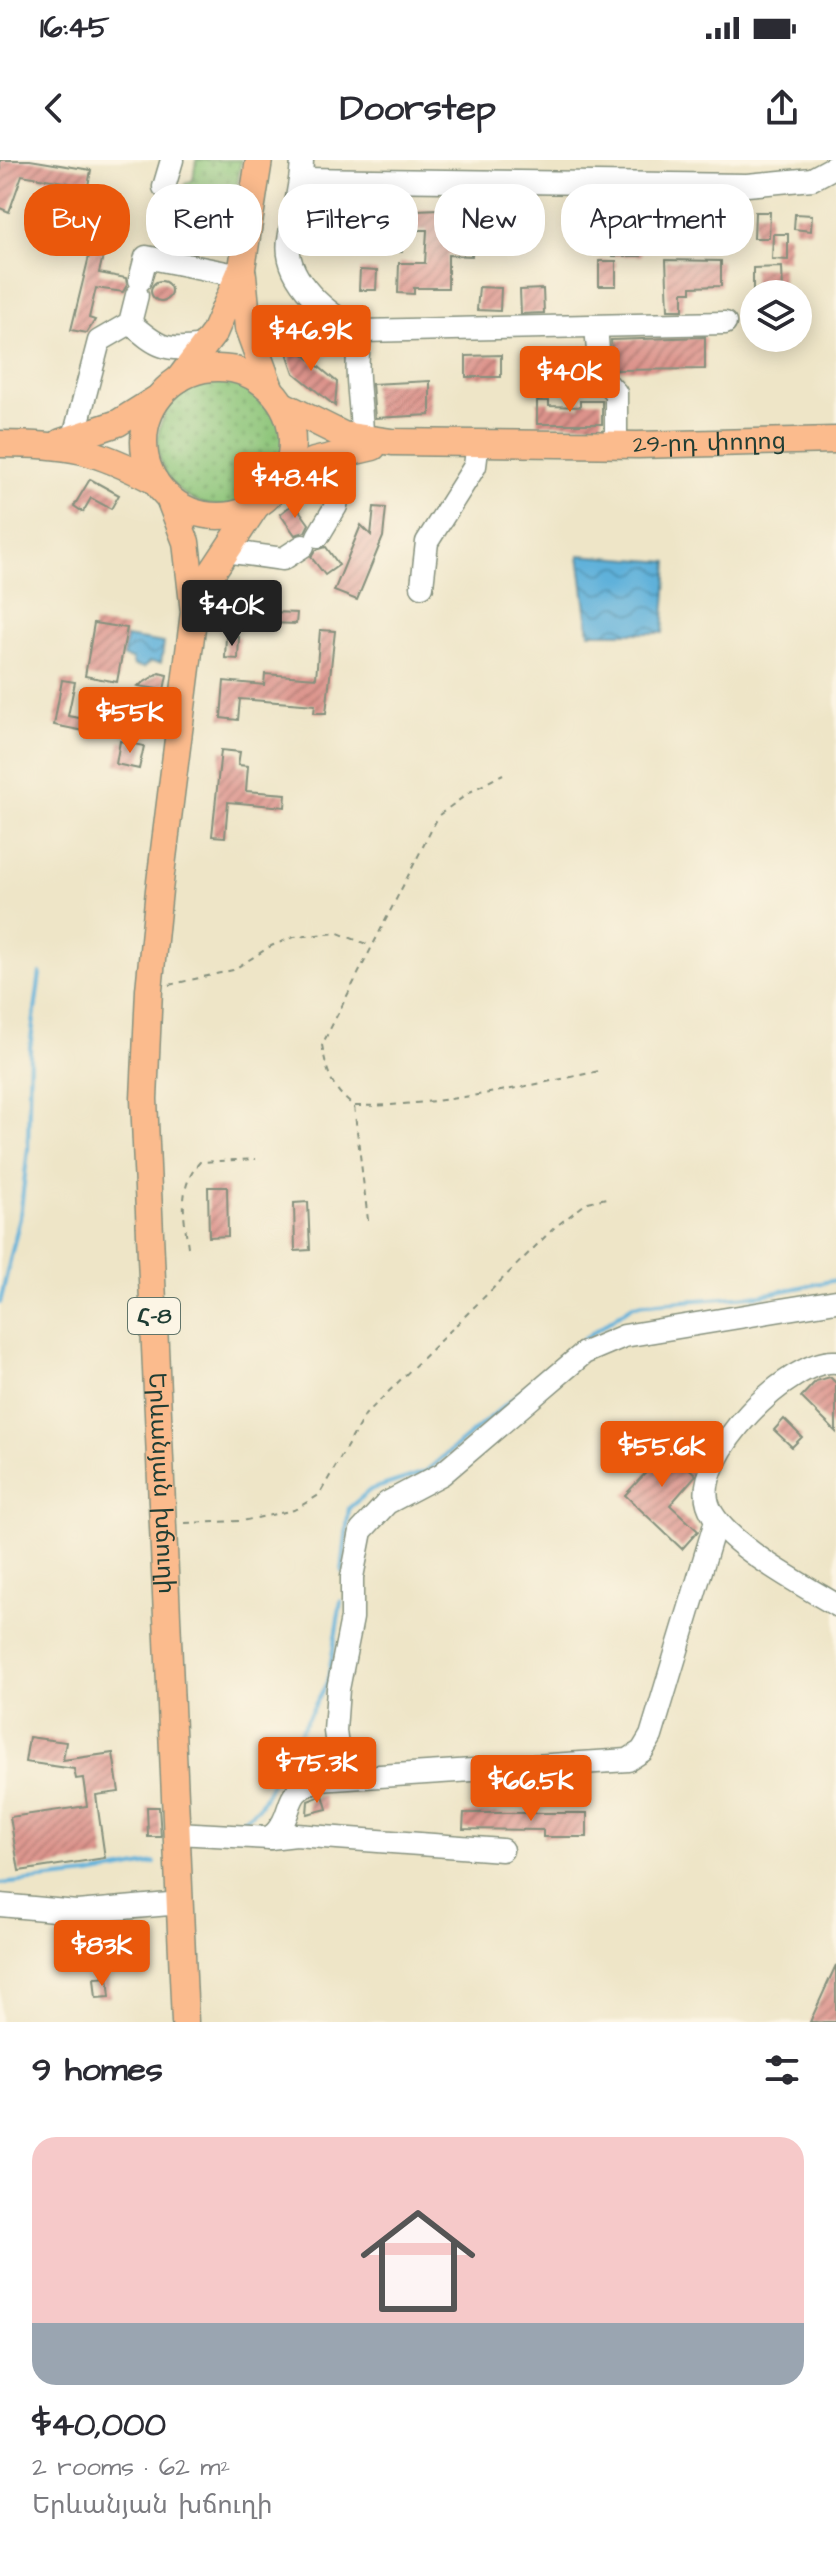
<!DOCTYPE html>
<html lang="en">
<head>
<meta charset="utf-8">
<style>
  body { margin:0; font-family:"Architects Daughter","Noto Sans Armenian",sans-serif; background:#f2f2f3; color:#2b2b33; height:100vh; display:flex; flex-direction:column; font-size:30px; white-space:nowrap }
  * { box-sizing:border-box; margin:0 }
  p { font-size:26px; color:#7c7c81 }
  .icon { flex:none; width:44px; height:44px; fill:none; stroke:currentColor; stroke-width:2; stroke-linecap:round; stroke-linejoin:round }
  .map { position:relative; height:1862px; overflow:hidden }
  .sheet { display:flex; flex-direction:column; background:#fff; flex:1 }
  .sheet>* { flex:none }
  .banner { position:absolute; left:24px; top:24px; width:788px; height:72px; display:flex; gap:16px }
  .controls { position:absolute; left:740px; top:120px; display:grid; gap:16px }
  .controls a { display:grid; place-items:center; width:72px; height:72px; border-radius:50%; background:#fff; box-shadow:0 4px 20px #0003; font-size:40px }
  .price { position:absolute; translate:-50% -68px; padding:0 18px; border-radius:8px; background:#ea580c; color:#fff; font-size:26px; line-height:52px; filter:drop-shadow(0 2px 4px #0008) }
  .price::after { content:''; position:absolute; left:50%; top:48px; width:24px; height:18px; margin-left:-12px; background:inherit; clip-path:polygon(0 0,100% 0,50% 100%) }
  .price.on { background:#222; color:#fff }
  ul { padding:0; list-style:none }
  li { display:grid; align-content:center; gap:16px; height:424px; padding:0 32px }
  li span { display:grid; place-items:center; height:248px; border-radius:24px; color:#555 }
  li>.icon { margin-inline-start:auto }
  span .icon { width:144px; height:144px; fill:#fffc; stroke-width:1 }
  li b { font-size:34px }
  h2 { display:flex; justify-content:space-between; align-items:center; height:96px; padding:0 32px; font-size:34px }
  .pill { padding:0 28px; border-radius:32px; background:#fff; box-shadow:0 4px 20px #0003; font-size:28px; line-height:72px }
  .pill.on { background:#ea580c; color:#fff }
  .status { display:flex; justify-content:space-between; align-items:center; height:56px; padding:0 40px; background:#fff; direction:ltr }
  .status svg { height:22px; fill:currentColor }
  header { display:flex; justify-content:space-between; align-items:center; height:104px; padding:0 32px; background:#fff; font-size:36px; font-weight:700 }
  .map>svg:first-child { display:block }
</style>
</head>
<body>
<div class="status"><b>16:45</b><svg viewBox="0 0 49 12"><path d="M0 12V9h3v3zM5 12V6h3v6zM10 12V3h3v9zM15 12V0h3v12zM26 1h20v11H26zM47 4h2v5h-2z"/></svg></div>
<header><svg class="icon" aria-label="back" viewBox="0 0 24 24"><path d="M15 5l-7 7 7 7"/></svg>Doorstep<svg class="icon" aria-label="share" viewBox="0 0 24 24"><path d="M12 15V3M7 8l5-5 5 5M5 13v7h14v-7"/></svg></header>
<div class="map">
<svg width="836" height="1862" viewBox="0 0 836 1862">
  <defs>
    <pattern id="grass-dots" width="8" height="8" patternUnits="userSpaceOnUse" patternTransform="scale(2)"><rect width="8" height="8" fill="#8bc478"/><path d="M2 2h.1M6 6h.1" fill="none" stroke="#71a063" stroke-width="1.8" stroke-linecap="round"/></pattern>
    <pattern id="water-waves" width="16" height="10" patternUnits="userSpaceOnUse" patternTransform="scale(2)"><rect width="16" height="10" fill="#5eb1da"/><path d="M0 5q4-4 8 0t8 0" fill="none" stroke="#4d91b2"/></pattern>
    <pattern id="building-hatch" width="6" height="6" patternUnits="userSpaceOnUse" patternTransform="scale(2)"><rect width="6" height="6" fill="#dc938b"/><path d="M-1 1l2-2M0 6l6-6M5 7l2-2" fill="none" stroke="#b27972"/></pattern>
  </defs>
  <rect width="100%" height="100%" fill="#fcf5e5"/>
  <filter id="ink" filterUnits="userSpaceOnUse"><feTurbulence type="fractalNoise" baseFrequency=".0125" numOctaves="2"/><feDisplacementMap in="SourceGraphic" scale="16" xChannelSelector="R" yChannelSelector="G"/><feConvolveMatrix kernelMatrix="1 2 1 2 8 2 1 2 1" color-interpolation-filters="sRGB"/></filter>
  <filter id="wash" filterUnits="userSpaceOnUse"><feTurbulence type="fractalNoise" baseFrequency=".006" numOctaves="4" result="noise"/><feDisplacementMap in="SourceGraphic" scale="32" xChannelSelector="R" yChannelSelector="G"/><feGaussianBlur stdDeviation="1.8" result="paint"/><feColorMatrix in="noise" values="0 0 0 0 0 0 0 0 0 0 0 0 0 0 0 0 0 1.4 0 .05"/><feComposite in="paint" operator="in"/></filter>
  <g filter="url(#wash)">
    <rect width="100%" height="100%" fill="#eee5c7"/>
    <g fill="url(#grass-dots)" stroke="#558056" stroke-width="2">
      <path d="M196,0H241L233,53L182,38L185,24L193,20Z"/>
      <circle cx="221" cy="283" r="63"/>
    </g>
    <g fill="url(#water-waves)" stroke="#3e7787" stroke-width="2">
      <path d="M579,395L668,402L663,473H589Z"/>
      <path d="M126,477L164,483L161,503L149,502L144,508L134,506L132,499L123,497Z"/>
    </g>
    <g fill="none" stroke-linecap="round" stroke-linejoin="round">
      <g stroke="#5eb1da" stroke-width="4">
        <path d="M0,1143L20,1057L28,989L30,888L40,813"/>
        <path d="M342,1412L349,1348L370,1330L425,1312L585,1178L633,1145L762,1135L836,1120"/>
        <path d="M243,1659L259,1647L328,1521L341,1441"/>
        <path d="M0,1724L89,1715L155,1703"/>
      </g>
    </g>
    <g id="blocks">
      <g fill="url(#building-hatch)">
        <path d="M0,0H30L91,10L88,26L22,15L9,52L0,48Z"/>
        <path d="M341,35L358,36V45L392,47L391,66H340Z"/>
        <path d="M169,40L206,49L202,64L165,54Z"/>
        <path d="M440,49L457,50L456,76L473,77L472,96L448,95V128H414V134L398,133L399,103H425L427,70H414L416,50Z"/>
        <path d="M695,50L710,51V77L643,74V54Z"/>
        <path d="M755,52H770L769,78H754Z"/>
        <path d="M795,54L812,55L811,71L794,69Z"/>
        <path d="M492,57L509,58L508,75L491,76Z"/>
        <path d="M383,72L403,73L402,92L382,91Z"/>
        <path d="M773,74H788V100L772,99Z"/>
        <path d="M613,75H642L641,96H613Z"/>
        <path d="M170,78L198,85L196,93L168,87Z"/>
        <path d="M93,80L106,83L99,113L126,118L127,125L123,132L96,128L89,158L95,160L87,173L71,170Z"/>
        <path d="M666,100L721,101V126L691,127V132H683V150H668Z"/>
        <rect x="599" y="101" width="17" height="25"/>
        <path d="M782,107L783,131L753,132V108Z"/>
        <path d="M360,110L377,111L376,130H359Z"/>
        <circle cx="161" cy="131" r="10"/>
        <path d="M479,127L501,128L500,151L477,150Z"/>
        <path d="M543,129L544,153L521,154L520,130Z"/>
        <path d="M281,175L337,222L335,246L294,213Z"/>
        <path d="M705,177V209L614,210L611,180Z"/>
        <path d="M501,195V217H466V196Z"/>
        <path d="M430,221V255L375,258L372,224Z"/>
        <path d="M537,241H549V246L580,247V241H602V264H537Z"/>
        <path d="M90,319L119,335L111,349L91,338L83,352L74,346Z"/>
        <path d="M294,343L309,364L305,372L295,375L280,354Z"/>
        <path d="M374,347L386,348L383,377L357,440L334,431L361,365L371,375Z"/>
        <path d="M326,387L339,405L325,415L311,397L316,390Z"/>
        <path d="M247,451L297,453L296,464L246,462Z"/>
        <path d="M94,463L127,468L117,522L85,516Z"/>
        <path d="M320,470L335,471L326,553H314L315,545L240,539L238,560L221,558L224,521L264,525L265,514L316,518Z"/>
        <path d="M226,476L239,477L238,499L225,498Z"/>
        <path d="M159,513L167,515L164,530L138,526Z"/>
        <path d="M62,520L75,522L68,556L96,561L94,573L54,565Z"/>
        <path d="M120,581L144,586L139,609L116,604Z"/>
        <path d="M221,590L240,592L238,605L248,606L246,631L286,634L285,647L228,642L225,677L212,676Z"/>
        <path d="M208,1027H227L228,1076L209,1077Z"/>
        <path d="M308,1042L310,1090L295,1091L294,1043Z"/>
        <path d="M830,1217L836,1223V1272L801,1237L816,1221Z"/>
        <path d="M784,1259L802,1277L792,1287L774,1270Z"/>
        <path d="M645,1267L696,1315L670,1345L698,1371L682,1389L625,1335L655,1303L631,1281Z"/>
        <path d="M29,1577L66,1582L63,1600L113,1593L119,1632L96,1635L105,1698L19,1711L10,1657L87,1646L83,1618L76,1619L74,1609L25,1602Z"/>
        <path d="M323,1635L327,1649L307,1654L308,1641Z"/>
        <path d="M147,1647H159L161,1677H148Z"/>
        <path d="M464,1653H587V1677H543V1670L463,1669Z"/>
        <path d="M836,1805V1862H810Z"/>
        <path d="M108,1817L110,1837L96,1838L94,1818Z"/>
      </g>
    </g>
  </g>
  <g filter="url(#ink)">
    <use href="#blocks" fill-opacity="0" stroke="#86917e" stroke-width="2"/>
    <g fill="none" stroke-linecap="round" stroke-linejoin="round">
      <defs>
        <g id="minor">
          <path d="M302,0C301,28 293,52 289,80C283,119 330,158 362,171L725,163"/>
          <path d="M301,19L747,25L812,19L836,6"/>
          <path d="M164,27L172,0"/>
          <path d="M140,120L146,97L231,114L242,108"/>
          <path d="M130,163C158,187 165,192 202,186"/>
          <path d="M596,166L600,216L616,233V285"/>
          <path d="M362,171C352,204 362,242 362,277"/>
          <path d="M74,277L99,181L130,163L137,135"/>
          <path d="M318,376L336,346L345,292"/>
          <path d="M225,391L283,399L303,386"/>
          <path d="M422,426L427,382L475,306L478,282"/>
          <path d="M836,1202C790,1198 693,1296 708,1344C719,1381 803,1425 836,1445"/>
          <path d="M341,1617L335,1571L338,1529L352,1458V1417L361,1371L387,1343L442,1314L584,1193L624,1176L836,1141"/>
          <path d="M177,1673L270,1678C299,1653 278,1633 318,1620L628,1600L642,1591L651,1576L716,1361"/>
          <path d="M270,1678L296,1675L502,1690"/>
          <path d="M0,1745L77,1752L181,1743"/>
        </g>
        <g id="major">
          <path d="M243,115L248,168L270,228"/>
          <circle cx="218" cy="282" r="74"/>
          <path d="M179,219L214,173L242,108L259,0"/>
          <path id="s1" d="M283,245L343,275L392,282L638,285L836,280"/>
          <path d="M61,282L118,263L158,238"/>
          <path d="M0,284C69,284 94,289 155,321"/>
          <path d="M285,315L314,301L373,287"/>
          <path id="s2" d="M169,338L186,382L194,452L159,730L149,830L144,939L185,1862"/>
          <path d="M196,449L205,423L256,346"/>
        </g>
      </defs>
      <use href="#minor" stroke="#86917e" stroke-width="25"/>
      <use href="#major" stroke="#86917e" stroke-width="29"/>
      <g stroke="#86917e" stroke-width="2" stroke-dasharray="6 6" stroke-linecap="butt">
        <path d="M169,825L233,810L271,786L294,777L338,773L369,785"/>
        <path d="M355,946C437,946 519,928 599,911"/>
        <path d="M368,1060L354,946C331,929 327,912 322,885L439,655L470,632L503,614"/>
        <path d="M188,1087C184,1056 177,1027 200,1002L256,999"/>
        <path d="M185,1363L242,1361L294,1350L319,1335L365,1255L555,1067L588,1042L611,1037"/>
      </g>
      <use href="#minor" stroke="#fff" stroke-width="22"/>
      <use href="#major" stroke="#fbbb8d" stroke-width="26"/>
    </g>
  </g>
  <g text-anchor="middle" dominant-baseline="central" stroke-width="6" stroke-linejoin="round" paint-order="stroke">
    <rect fill="#fcf5e5" stroke="#617469" stroke-width="2" x="128" y="1138" width="52" height="36" rx="6"/>
    <g font-size="22" font-weight="bold" fill="#1f3d34">
      <text x="154" y="1156">Հ-8</text>
    </g>
    <g font-size="24" fill="#1f3d34" stroke="#fcf5e5">
      <text stroke="none"><textPath href="#s1" startOffset="434">29-րդ փողոց</textPath></text>
      <text stroke="none"><textPath href="#s2" startOffset="992">Երևանյան խճուղի</textPath></text>
    </g>
  </g>
</svg>
<div class="controls">
<a><svg class="icon" aria-label="layers" viewBox="0 0 24 24"><path d="M12 4l9 5-9 5-9-5zM3 14l9 5 9-5"/></svg></a>
</div>
<b class="price" style="left:311px;top:213px">$46.9K</b>
<b class="price" style="left:570px;top:254px">$40K</b>
<b class="price" style="left:295px;top:360px">$48.4K</b>
<b class="price on" style="left:232px;top:488px">$40K</b>
<b class="price" style="left:130px;top:595px">$55K</b>
<b class="price" style="left:662px;top:1329px">$55.6K</b>
<b class="price" style="left:317px;top:1645px">$75.3K</b>
<b class="price" style="left:531px;top:1663px">$66.5K</b>
<b class="price" style="left:102px;top:1828px">$83K</b>
<div class="banner">
<a class="pill on">Buy</a>
<a class="pill">Rent</a>
<a class="pill">Filters</a>
<a class="pill">New</a>
<a class="pill">Apartment</a>
</div>
</div>
<section class="sheet">
<h2>9 homes<svg class="icon" aria-label="filters" viewBox="0 0 24 24"><path d="M4 7h16M4 17h16"/><circle cx="9" cy="7" r="2"/><circle cx="15" cy="17" r="2"/></svg></h2>
<ul>
<li><span style="background:linear-gradient(#f6c9c9 75%,#9aa5b1 0)"><svg class="icon" aria-label="home" viewBox="0 0 24 24"><path d="M3 11l9-7 9 7M6 9v11h12V9"/></svg></span><div><b>$40,000</b><p>2 rooms · 62 m²</p><p>Երևանյան խճուղի</p></div></li>
</ul>
</section>
</body>
</html>
